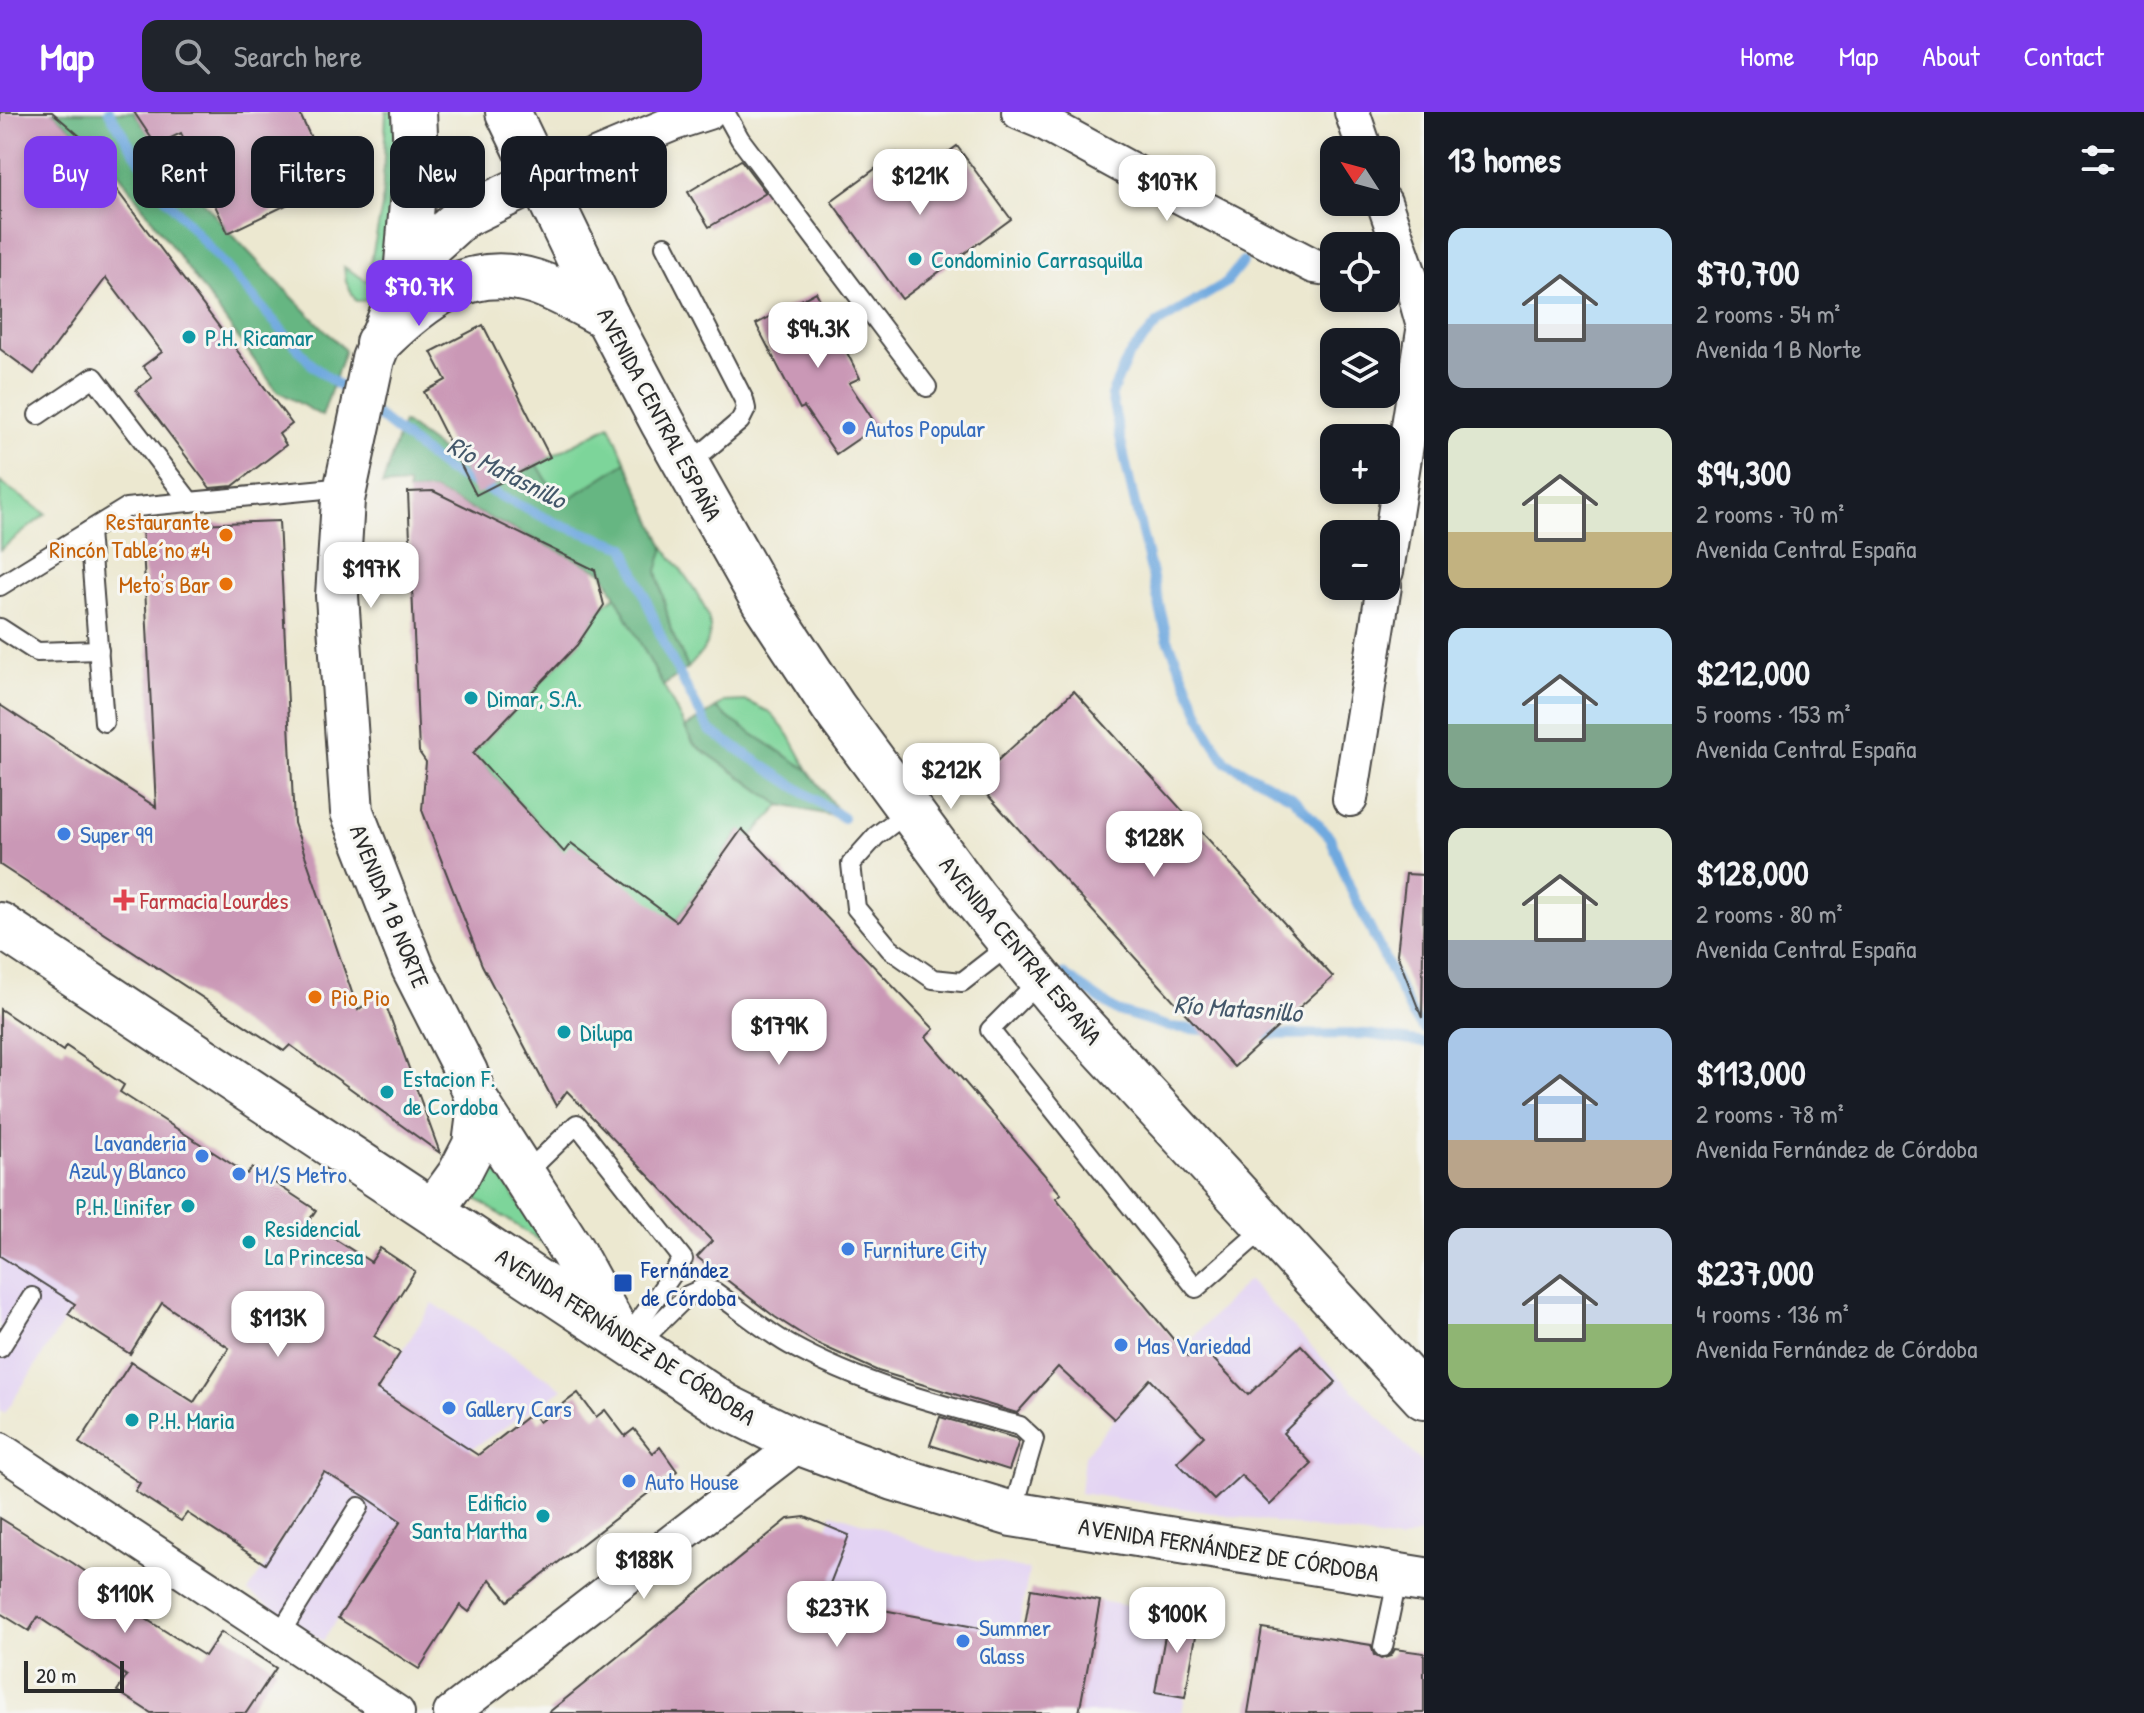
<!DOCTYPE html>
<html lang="en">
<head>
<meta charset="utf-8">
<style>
  body { margin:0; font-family:"Patrick Hand",sans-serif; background:#20242c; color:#f1f3f6; height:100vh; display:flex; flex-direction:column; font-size:30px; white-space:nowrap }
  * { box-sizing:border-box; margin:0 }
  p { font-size:26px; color:#9ea1a6 }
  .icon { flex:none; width:44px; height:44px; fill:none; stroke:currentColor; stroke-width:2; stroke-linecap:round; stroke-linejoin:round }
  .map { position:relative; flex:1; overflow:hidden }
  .sheet { display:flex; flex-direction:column; background:#171b24; width:720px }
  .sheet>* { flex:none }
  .guide { position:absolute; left:24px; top:24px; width:760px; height:72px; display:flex; gap:16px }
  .needle { width:52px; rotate:306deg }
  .fabs { position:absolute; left:1320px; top:24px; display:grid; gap:16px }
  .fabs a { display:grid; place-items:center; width:80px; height:80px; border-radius:16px; background:#171b24; box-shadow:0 4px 12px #0003; font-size:40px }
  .scale { position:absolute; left:24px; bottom:20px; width:100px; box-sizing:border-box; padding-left:8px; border:4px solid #2b2b2b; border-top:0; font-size:22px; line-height:28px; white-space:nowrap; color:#2b2b2b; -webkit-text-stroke:6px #f6f6f2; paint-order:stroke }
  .price { position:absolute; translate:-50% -68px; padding:0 18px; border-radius:16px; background:#fff; color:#222; font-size:26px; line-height:52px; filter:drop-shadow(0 2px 4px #0008) }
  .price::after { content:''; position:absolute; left:50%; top:48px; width:24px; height:18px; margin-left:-12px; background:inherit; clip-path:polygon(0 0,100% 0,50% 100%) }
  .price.selected { background:#7c3aed; color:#fff }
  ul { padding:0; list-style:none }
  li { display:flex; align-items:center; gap:24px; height:200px; padding:0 24px }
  li span { display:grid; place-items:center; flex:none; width:224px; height:160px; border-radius:16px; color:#555 }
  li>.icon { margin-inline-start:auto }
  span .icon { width:96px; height:96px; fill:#fffc; stroke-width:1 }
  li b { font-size:34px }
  h2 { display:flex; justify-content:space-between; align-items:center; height:96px; padding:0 24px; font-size:34px }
  .chip { padding:0 28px; border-radius:16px; background:#171b24; box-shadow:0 4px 12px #0003; font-size:28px; line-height:72px }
  .chip.selected { background:#7c3aed; color:#fff }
  header { display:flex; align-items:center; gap:48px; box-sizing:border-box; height:112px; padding:0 40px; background:#7c3aed; color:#fff }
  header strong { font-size:38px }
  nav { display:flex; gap:44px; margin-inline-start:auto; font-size:28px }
  .search { width:560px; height:72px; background:#20242c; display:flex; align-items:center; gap:20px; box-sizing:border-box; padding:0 28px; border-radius:16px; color:#9ea1a6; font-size:30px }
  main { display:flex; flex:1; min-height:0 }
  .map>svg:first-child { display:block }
</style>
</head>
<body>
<header>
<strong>Map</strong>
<div class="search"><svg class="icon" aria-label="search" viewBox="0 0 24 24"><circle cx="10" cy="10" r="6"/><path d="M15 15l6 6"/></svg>Search here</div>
<nav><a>Home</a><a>Map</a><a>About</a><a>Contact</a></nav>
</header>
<main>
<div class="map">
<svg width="1424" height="1601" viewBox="0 0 1424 1601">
  <rect width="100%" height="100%" fill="#f6f6f2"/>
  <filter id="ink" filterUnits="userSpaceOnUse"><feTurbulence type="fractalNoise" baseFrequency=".0125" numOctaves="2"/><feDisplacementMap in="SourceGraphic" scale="16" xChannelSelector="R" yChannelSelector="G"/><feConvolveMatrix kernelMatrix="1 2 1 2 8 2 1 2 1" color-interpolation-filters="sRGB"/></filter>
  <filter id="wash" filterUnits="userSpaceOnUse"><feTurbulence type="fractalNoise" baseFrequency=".006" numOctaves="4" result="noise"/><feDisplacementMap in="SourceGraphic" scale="32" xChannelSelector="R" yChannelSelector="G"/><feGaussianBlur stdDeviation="1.8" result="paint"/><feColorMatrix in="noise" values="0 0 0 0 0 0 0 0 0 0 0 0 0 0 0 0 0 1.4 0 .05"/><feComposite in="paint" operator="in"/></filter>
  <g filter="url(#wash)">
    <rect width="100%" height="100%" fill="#ece8d0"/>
    <g fill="#e3d3f3">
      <path d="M0,1087L101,1152L5,1301L0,1298Z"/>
      <path d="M1248,1168L1424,1353V1420L1399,1429L1080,1381L1084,1344L1114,1307Z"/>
      <path d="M433,1191L563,1277L429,1365L323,1529L248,1480Z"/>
      <path d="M832,1401L877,1415L943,1441L1029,1458L1004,1601H756Z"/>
      <path d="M1100,1489L1199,1507L1182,1601H1079Z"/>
    </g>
    <g fill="#7dd59a" stroke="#548062" stroke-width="2">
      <path d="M386,0H397L396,94L379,179L373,188L356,189L346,170L344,155L367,169L382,95Z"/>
      <path d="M610,313L626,350L561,393L537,352Z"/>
      <path d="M0,370L46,402L0,438Z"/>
      <path d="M664,435C678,455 711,493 710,518C709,534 698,545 688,556L671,519L656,459Z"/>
      <path d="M616,484L694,632L781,693L750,726L741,718L676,809L564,740L473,641L577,533L604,493Z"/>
      <path d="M746,589L770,600L789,623L808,658L731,608L716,596L724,590Z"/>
      <path d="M489,1048L549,1135L472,1084L471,1079L483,1064Z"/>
    </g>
    <g fill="#66b682" stroke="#487056" stroke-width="2">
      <path d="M52,0H134C194,89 269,162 345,238L322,304L276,278L111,51Z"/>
      <path d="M403,310L460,352L498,371L537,352L561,392L626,350L664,435L657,459L671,519L688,556L663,574L603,460L433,379L408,380V372L382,374Z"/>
      <path d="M716,596L731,608L808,658L843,706L781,693L694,632L685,616Z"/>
    </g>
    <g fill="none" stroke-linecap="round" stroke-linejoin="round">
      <g stroke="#6fa9df" stroke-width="10">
        <path d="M109,0L158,77L314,255L354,285"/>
        <path d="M1243,150L1226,171L1157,212L1128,245L1111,283L1130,371L1167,525L1210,625L1226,650L1292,685L1330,725L1351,778L1413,904L1424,917"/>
        <path d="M373,300L446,358L556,411L625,435L666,537L709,618L843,706"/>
        <path d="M1063,862L1117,899L1170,915L1214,919"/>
        <path d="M1254,923L1366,922L1424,931"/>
      </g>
    </g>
    <g id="blocks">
      <g fill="#ca98b6">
        <path d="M0,0H52L111,51L104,61L292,312L279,322L286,333L233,374L210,376L136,278L152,266L143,254L162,240L106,166L34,262L0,237Z"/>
        <path d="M134,0H299L332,71L228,121L181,21L156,33Z"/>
        <path d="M957,34L1011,107L902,187L831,89L897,41L914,65Z"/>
        <path d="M741,48L766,81L709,115L688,80Z"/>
        <path d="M816,180L860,266L849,271L877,314L836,342L804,295L800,297L756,212Z"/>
        <path d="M483,213L550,345L476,383L424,280L446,268L431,240Z"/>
        <path d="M433,379L595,458L604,493L577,533L473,641L564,740L571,731L676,809L742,717L934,917L926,925L1061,1082L1056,1086L1188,1245L1200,1233L1248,1283L1301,1233L1336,1270L1283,1321L1312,1352L1270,1393L1241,1363L1214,1388L1177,1350L1204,1324L1150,1267L1114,1307L1058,1255L1017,1301L878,1259L816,1231L775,1205L697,1145L712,1129L567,979L556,994L482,853L422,698L426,650L419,640L408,380Z"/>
        <path d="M279,409L294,711L358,898L381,880L440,1041L290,933L284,939L0,753V593L156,695L142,414Z"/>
        <path d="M1074,579L1333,865L1234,955L975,669Z"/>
        <path d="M1406,762L1424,763L1422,906L1397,842Z"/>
        <path d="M0,897L63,939L66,934L124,973L120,980L247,1062L252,1056L316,1098L308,1110L371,1150L380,1136L415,1159L374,1224L400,1241L377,1277L478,1343L532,1301L539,1310L578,1281L596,1305L605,1298L625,1324L634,1317L653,1341L660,1335L677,1359L508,1489L490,1467L469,1500L460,1493L419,1557L338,1506L401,1409L366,1385L324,1360L265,1452L187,1401L181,1409L135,1379L140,1371L79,1331L131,1250L194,1290L229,1236L162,1191L130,1242L68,1202L75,1192L0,1144Z"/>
        <path d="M940,1305L1015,1326L1019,1329L1009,1358L930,1333Z"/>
        <path d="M805,1405L849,1423L824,1487L1023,1524L1031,1477L1100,1489L1079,1601H548L788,1407Z"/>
        <path d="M0,1406L73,1451L141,1498L138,1502L205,1544L221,1520L276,1556L246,1601H151L117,1579L127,1564L38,1505L29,1519L0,1501Z"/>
        <path d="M1169,1501L1199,1507L1185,1585L1155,1580Z"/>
        <path d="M1262,1516L1371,1533L1374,1543L1381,1547L1391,1544L1395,1537L1424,1541V1601H1248Z"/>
      </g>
    </g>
  </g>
  <g filter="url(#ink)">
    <use href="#blocks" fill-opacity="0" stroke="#484744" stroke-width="2"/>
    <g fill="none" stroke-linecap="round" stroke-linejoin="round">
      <defs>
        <g id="service">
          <path d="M725,0L740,27L927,275"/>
          <path d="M665,134L744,288L746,297L740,309L687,354"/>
          <path d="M38,303L94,265L190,390"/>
          <path d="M89,419L104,610"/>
          <path d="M0,474L126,396L345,375"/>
          <path d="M0,516L37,540L99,538"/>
          <path d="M909,699L876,724L851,752L856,796L890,837L933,867L962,870L1012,831"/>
          <path d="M1041,867L990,918L1196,1176L1267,1114"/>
          <path d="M523,1064L577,1012L683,1147L626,1228"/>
          <path d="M636,1234L688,1183L704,1176L715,1180C739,1197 764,1218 790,1233C862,1273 941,1293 1020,1314L1034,1327L1012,1402"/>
          <path d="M0,1236L32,1185"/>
          <path d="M279,1523L359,1395"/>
          <path d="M1383,1535L1398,1464"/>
        </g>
        <g id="minor">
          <path d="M1019,0L1043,10L1149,68L1314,154L1334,157"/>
          <path d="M1352,0L1365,38"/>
          <path d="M540,67L674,11L708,0"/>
          <path d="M1384,90L1411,168L1424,215"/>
          <path d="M1386,459L1424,219"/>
          <path d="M1350,687L1384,474"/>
          <path d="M0,1338L397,1601"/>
          <path d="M451,1601L800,1331"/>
        </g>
        <path id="tertiary" d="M433,1098L459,1062L474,1033L479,994L466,960L413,856L352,700L337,484L343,388L373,247L406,164L433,131L462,105L540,67"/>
        <g id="secondary">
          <path d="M508,0L607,205L663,311L764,490L834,596L975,787L1056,886L1424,1285"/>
          <path d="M406,164L416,43L414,0"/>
          <path d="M378,231C422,188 469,149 535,170C560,178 584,193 607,205"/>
          <path d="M0,813L725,1294L800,1331L894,1366L1012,1402L1424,1468"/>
          <path d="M479,994L572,1139L614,1216"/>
        </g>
      </defs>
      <use href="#service" stroke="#484744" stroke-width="22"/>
      <use href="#minor" stroke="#484744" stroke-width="38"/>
      <use href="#tertiary" stroke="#484744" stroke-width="46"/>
      <use href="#secondary" stroke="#484744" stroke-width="48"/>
      <use href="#service" stroke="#fff" stroke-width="18"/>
      <use href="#minor" stroke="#fff" stroke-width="34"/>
      <use href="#tertiary" stroke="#fff" stroke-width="42"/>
      <use href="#secondary" stroke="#fff" stroke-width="44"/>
    </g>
  </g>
  <g fill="#0f9aa8" stroke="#f6f6f2" stroke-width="3">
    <circle cx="915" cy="147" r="8"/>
    <circle cx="189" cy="225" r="8"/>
    <circle cx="471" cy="586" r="8"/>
    <circle cx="564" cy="920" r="8"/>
    <circle cx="387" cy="980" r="8"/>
    <circle cx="188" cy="1094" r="8"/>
    <circle cx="249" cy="1130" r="8"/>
    <circle cx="132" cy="1308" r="8"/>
    <circle cx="543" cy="1404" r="8"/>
  </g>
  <g fill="#3f7fe0" stroke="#f6f6f2" stroke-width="3">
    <circle cx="849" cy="316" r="8"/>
    <circle cx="64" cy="722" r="8"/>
    <circle cx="202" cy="1044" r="8"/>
    <circle cx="239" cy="1062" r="8"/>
    <circle cx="848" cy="1137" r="8"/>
    <circle cx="1121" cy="1233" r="8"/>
    <circle cx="449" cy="1296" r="8"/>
    <circle cx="629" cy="1369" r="8"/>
    <circle cx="963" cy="1529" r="8"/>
  </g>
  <g fill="#e8710a" stroke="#f6f6f2" stroke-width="3">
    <circle cx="226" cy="423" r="8"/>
    <circle cx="226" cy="472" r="8"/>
    <circle cx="315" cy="885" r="8"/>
  </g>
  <path fill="#e0444e" stroke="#f6f6f2" stroke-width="3" d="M120 776h8v8h8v8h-8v8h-8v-8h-8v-8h8z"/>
  <rect fill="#1a4fb4" stroke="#f6f6f2" stroke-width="3" x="613" y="1161" width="20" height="20" rx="4"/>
  <g text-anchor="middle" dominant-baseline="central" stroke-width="6" stroke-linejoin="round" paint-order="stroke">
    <g font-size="24" fill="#0d838f" stroke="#f6f6f2" text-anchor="start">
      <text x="931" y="147">Condominio Carrasquilla</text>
      <text x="205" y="225">P.H. Ricamar</text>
      <text x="487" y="586">Dimar, S.A.</text>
      <text x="580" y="920">Dilupa</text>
      <text x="403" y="966">Estacion F.<tspan x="403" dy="28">de Cordoba</tspan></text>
      <text x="172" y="1094" text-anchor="end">P.H. Linifer</text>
      <text x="265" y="1116">Residencial<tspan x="265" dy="28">La Princesa</tspan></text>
      <text x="148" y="1308">P.H. Maria</text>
      <text x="527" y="1390" text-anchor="end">Edificio<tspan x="527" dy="28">Santa Martha</tspan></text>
    </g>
    <g font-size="24" fill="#2b2b2b" stroke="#f6f6f2">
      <text transform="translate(660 302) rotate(62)">AVENIDA CENTRAL ESPAÑA</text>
      <text transform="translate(390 794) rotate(68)">AVENIDA 1 B NORTE</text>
      <text transform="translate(1021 838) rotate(50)">AVENIDA CENTRAL ESPAÑA</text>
      <text transform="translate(626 1224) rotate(33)">AVENIDA FERNÁNDEZ DE CÓRDOBA</text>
      <text transform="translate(1229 1437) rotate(9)">AVENIDA FERNÁNDEZ DE CÓRDOBA</text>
    </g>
    <g font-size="24" fill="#366cbe" stroke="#f6f6f2" text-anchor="start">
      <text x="865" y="316">Autos Popular</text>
      <text x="80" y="722">Super 99</text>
      <text x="186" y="1030" text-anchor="end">Lavanderia<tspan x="186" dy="28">Azul y Blanco</tspan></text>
      <text x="255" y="1062">M/S Metro</text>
      <text x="864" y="1137">Furniture City</text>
      <text x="1137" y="1233">Mas Variedad</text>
      <text x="465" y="1296">Gallery Cars</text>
      <text x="645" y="1369">Auto House</text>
      <text x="979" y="1515">Summer<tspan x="979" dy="28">Glass</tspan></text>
    </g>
    <g font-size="24" fill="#c56008" stroke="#f6f6f2" text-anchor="end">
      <text x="210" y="409">Restaurante<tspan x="210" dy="28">Rincón Table´no #4</tspan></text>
      <text x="210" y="472">Meto's Bar</text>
      <text x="331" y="885" text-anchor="start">Pio Pio</text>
    </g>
    <g font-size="24" fill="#be3a42" stroke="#f6f6f2" text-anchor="start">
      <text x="140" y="788">Farmacia Lourdes</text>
    </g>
    <g font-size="24" fill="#164399" stroke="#f6f6f2" text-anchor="start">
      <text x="641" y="1157">Fernández<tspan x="641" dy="28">de Córdoba</tspan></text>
    </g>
    <g font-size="26" font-style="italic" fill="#43576a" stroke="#f6f6f2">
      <text transform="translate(507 360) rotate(27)">Río Matasnillo</text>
      <text transform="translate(1238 896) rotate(4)">Río Matasnillo</text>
    </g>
  </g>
</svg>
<div class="fabs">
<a><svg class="needle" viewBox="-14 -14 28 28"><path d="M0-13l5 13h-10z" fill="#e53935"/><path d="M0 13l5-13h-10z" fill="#9ea1a6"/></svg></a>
<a><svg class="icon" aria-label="locate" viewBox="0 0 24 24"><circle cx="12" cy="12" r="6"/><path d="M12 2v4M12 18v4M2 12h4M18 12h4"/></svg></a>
<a><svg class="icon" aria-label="layers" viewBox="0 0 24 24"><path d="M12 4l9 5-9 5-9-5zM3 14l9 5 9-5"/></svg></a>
<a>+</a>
<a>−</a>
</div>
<div class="scale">20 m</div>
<b class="price" style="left:920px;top:105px">$121K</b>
<b class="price" style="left:1167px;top:111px">$107K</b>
<b class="price selected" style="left:419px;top:216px">$70.7K</b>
<b class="price" style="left:818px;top:258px">$94.3K</b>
<b class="price" style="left:371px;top:498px">$197K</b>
<b class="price" style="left:951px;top:699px">$212K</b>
<b class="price" style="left:1154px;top:767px">$128K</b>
<b class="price" style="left:779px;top:955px">$179K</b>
<b class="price" style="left:278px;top:1247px">$113K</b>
<b class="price" style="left:644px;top:1489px">$188K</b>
<b class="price" style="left:125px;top:1523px">$110K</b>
<b class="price" style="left:837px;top:1537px">$237K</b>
<b class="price" style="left:1177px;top:1543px">$100K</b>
<div class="guide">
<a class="chip selected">Buy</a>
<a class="chip">Rent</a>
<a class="chip">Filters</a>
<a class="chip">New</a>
<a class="chip">Apartment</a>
</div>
</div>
<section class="sheet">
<h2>13 homes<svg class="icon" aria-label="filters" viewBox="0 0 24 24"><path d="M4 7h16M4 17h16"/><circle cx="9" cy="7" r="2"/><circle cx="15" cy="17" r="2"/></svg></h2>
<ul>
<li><span style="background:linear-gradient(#bfe0f5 60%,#9aa5b1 0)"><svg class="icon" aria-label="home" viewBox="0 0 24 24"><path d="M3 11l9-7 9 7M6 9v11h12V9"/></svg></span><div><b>$70,700</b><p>2 rooms · 54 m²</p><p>Avenida 1 B Norte</p></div></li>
<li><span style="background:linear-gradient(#dfe7d0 65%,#c2b280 0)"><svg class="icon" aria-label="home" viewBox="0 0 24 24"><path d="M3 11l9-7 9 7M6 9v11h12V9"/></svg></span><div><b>$94,300</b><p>2 rooms · 70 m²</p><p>Avenida Central España</p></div></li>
<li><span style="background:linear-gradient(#bfe0f5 60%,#7fa58c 0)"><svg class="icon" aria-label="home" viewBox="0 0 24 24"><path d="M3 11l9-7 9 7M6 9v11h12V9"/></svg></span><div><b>$212,000</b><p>5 rooms · 153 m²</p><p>Avenida Central España</p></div></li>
<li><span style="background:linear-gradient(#dfe7d0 70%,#9aa5b1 0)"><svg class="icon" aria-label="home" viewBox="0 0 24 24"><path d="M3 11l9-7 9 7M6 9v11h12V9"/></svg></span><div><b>$128,000</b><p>2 rooms · 80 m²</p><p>Avenida Central España</p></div></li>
<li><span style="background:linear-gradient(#a9c7e8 70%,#b9a48a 0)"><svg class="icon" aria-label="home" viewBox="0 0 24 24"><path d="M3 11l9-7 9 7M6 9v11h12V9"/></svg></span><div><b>$113,000</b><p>2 rooms · 78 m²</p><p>Avenida Fernández de Córdoba</p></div></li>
<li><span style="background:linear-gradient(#c9d6e8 60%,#8fb573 0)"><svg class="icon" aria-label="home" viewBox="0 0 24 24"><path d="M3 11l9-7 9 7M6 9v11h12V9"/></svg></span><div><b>$237,000</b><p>4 rooms · 136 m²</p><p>Avenida Fernández de Córdoba</p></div></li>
</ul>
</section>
</main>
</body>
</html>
